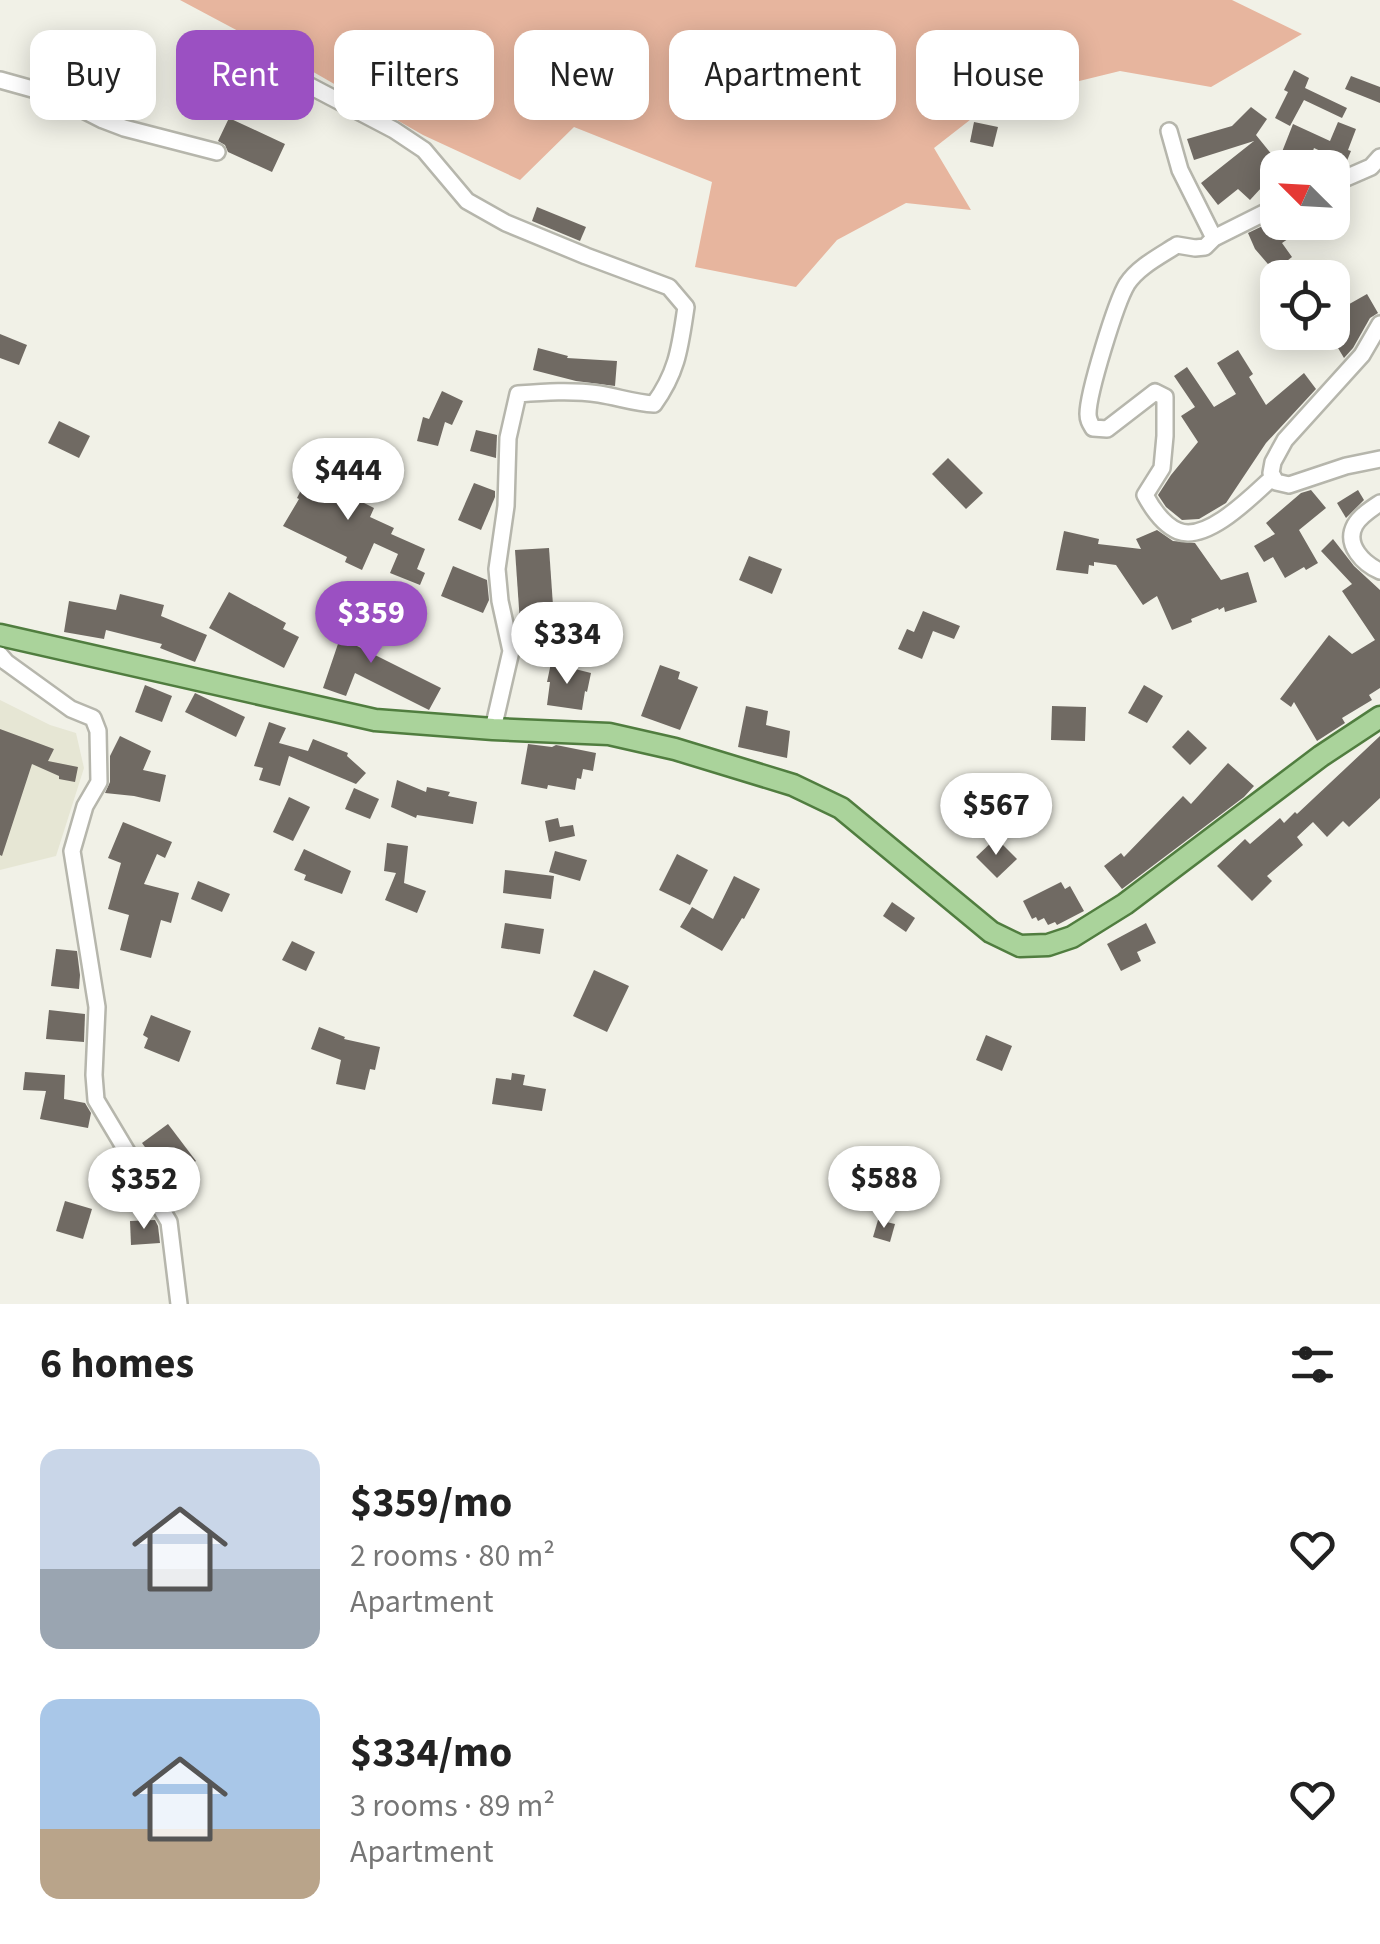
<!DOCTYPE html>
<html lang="en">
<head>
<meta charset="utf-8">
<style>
  body { margin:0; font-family:"Source Sans 3",sans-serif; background:#f6f6f6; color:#222; height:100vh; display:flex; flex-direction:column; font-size:38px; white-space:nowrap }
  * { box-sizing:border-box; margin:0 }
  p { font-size:32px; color:#767676 }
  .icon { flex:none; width:55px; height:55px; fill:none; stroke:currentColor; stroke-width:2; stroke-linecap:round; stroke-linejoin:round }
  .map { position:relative; height:1304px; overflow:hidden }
  .details { display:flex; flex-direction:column; background:#fff; flex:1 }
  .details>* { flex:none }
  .top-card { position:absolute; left:30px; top:30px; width:1320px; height:90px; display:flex; gap:20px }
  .needle { width:65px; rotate:294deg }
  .controls { position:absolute; left:1260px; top:150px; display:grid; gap:20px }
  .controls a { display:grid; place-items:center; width:90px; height:90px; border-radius:20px; background:#fff; box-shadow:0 5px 25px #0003; font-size:50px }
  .price { position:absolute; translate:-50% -85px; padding:0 22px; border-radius:35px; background:#fff; color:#222; font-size:32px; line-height:65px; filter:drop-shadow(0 2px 5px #0008) }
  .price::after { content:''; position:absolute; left:50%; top:60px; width:30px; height:22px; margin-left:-15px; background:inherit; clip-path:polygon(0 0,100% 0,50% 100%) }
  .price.on { background:#9b50c2; color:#fff }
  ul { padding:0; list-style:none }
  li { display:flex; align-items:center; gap:30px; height:250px; padding:0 40px }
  li span { display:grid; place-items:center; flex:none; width:280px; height:200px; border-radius:20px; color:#555 }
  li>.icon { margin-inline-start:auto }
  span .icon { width:120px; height:120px; fill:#fffc; stroke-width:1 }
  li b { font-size:42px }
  h2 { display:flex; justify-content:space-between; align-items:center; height:120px; padding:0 40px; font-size:42px }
  .tag { padding:0 35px; border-radius:20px; background:#fff; box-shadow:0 5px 25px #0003; font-size:35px; line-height:90px }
  .tag.on { background:#9b50c2; color:#fff }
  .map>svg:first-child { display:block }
</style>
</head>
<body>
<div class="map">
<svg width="1380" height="1304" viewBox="0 0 1380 1304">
  <rect width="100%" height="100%" fill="#f1f1e7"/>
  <path fill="#e6e6d4" d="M0,700L50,725L76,733L84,768L56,856L0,870Z"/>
  <path fill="#e7b59e" d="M180,0H1232L1302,34L1211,87L1120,71L993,102L934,148L971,210L906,203L837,240L796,287L695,267L712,182L574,127L520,180L423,135L296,62Z"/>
  <g fill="#706a63">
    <path d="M1294,70L1309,78L1305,88L1347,108L1342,118L1304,100L1290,126L1275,118L1288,92L1284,90Z"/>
    <path d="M1351,76L1380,87V103L1345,89Z"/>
    <path d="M106,81L137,92L128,118L98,105Z"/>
    <path d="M1251,107L1267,119L1256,135L1278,162L1293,124L1330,141L1338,122L1356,129L1348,150L1351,151L1346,163L1314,148L1307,168H1278V195L1271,197L1262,187L1250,200L1238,189L1218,205L1201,183L1254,141L1194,160L1187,139L1232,126Z"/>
    <path d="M229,118L285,144L272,172L228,152L225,145L218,141Z"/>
    <path d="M974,122L998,127L993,147L970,142Z"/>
    <path d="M537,207L586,227L580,241L532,221Z"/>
    <path d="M1271,222H1313L1282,243L1292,257L1274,271L1255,249L1248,233Z"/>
    <path d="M1367,294L1378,313L1370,318L1353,348L1344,358L1332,338V320L1340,316L1337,311Z"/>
    <path d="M0,334L27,345L19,365L0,358Z"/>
    <path d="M538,348L568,356L567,358L617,361L615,386L576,381L533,370Z"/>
    <path d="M1238,350L1253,374L1249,377L1266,405L1304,373L1316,389L1266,443L1226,503L1199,519L1182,520L1166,507L1158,495L1171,475L1198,442L1181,416L1195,407L1174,376L1187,367L1214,407L1236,394L1217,363Z"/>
    <path d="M442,391L463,401L452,425L445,422L438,446L417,441L423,417L429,419Z"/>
    <path d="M59,421L90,436L79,458L48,443Z"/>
    <path d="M476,430L497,435L496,458L470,451Z"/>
    <path d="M948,458L983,493L966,509L932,474Z"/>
    <path d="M310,459L351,478L344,493L374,508L370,517L394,528L391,534L425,549L417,569L425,573L420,585L390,573L398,554L374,543L362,570L345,562L347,557L283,526L299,499L297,498L306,480L302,478Z"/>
    <path d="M474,483L495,491V497L481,530L458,520Z"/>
    <path d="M1311,490L1326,508L1299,530L1318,563L1306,570L1304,567L1285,578L1273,557L1264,562L1254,546L1275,534L1266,523L1301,493Z"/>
    <path d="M1358,490L1364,500L1346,518L1337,503Z"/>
    <path d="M1157,530L1173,541L1195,543L1221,580L1248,572L1257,602L1225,612L1224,607L1219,610L1218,608L1191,619L1192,622L1172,630L1157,596L1143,605L1116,565L1094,562V566L1089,565L1088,574L1056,570L1064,531L1099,539L1098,544L1141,549L1136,539Z"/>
    <path d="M1333,539L1354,566L1380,590V688L1369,695L1372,700L1342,718L1345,723L1317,741L1294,702L1291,707L1280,699L1329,635L1352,654L1375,640L1342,591L1352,584L1321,551Z"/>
    <path d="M549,548L554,620L520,623L515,550Z"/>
    <path d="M749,556L782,569L772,594L739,580Z"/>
    <path d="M453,566L487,580L489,600L483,613L441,596Z"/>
    <path d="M229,592L286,623L283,629L299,637L284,668L209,628Z"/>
    <path d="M120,594L164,605L161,616L207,635L195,662L160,648L162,644L106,630L104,639L64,632L69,601L116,610Z"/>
    <path d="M343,606L369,622L355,645L441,688L429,710L355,673L346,696L323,688L341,635L330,628Z"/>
    <path d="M923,611L960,626L954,639L933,631L922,659L898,649L907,629L914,632Z"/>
    <path d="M551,663L591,673L587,692L585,691L582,710L547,705L550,682H547Z"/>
    <path d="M660,665L680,672L678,679L698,687L680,730L641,716Z"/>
    <path d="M145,685L172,696L162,722L135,712Z"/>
    <path d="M1144,685L1163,696L1147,723L1128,713Z"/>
    <path d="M195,693L245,717L236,737L185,712Z"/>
    <path d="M746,706L768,711L766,725L790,731L787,758L738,747Z"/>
    <path d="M1052,706L1086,707L1085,741L1051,740Z"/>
    <path d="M269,722L286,728L279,743L308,751L313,739L348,753L347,756L366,773L356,784L289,756L280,786L259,780L263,768L254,766Z"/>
    <path d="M0,729L54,749L48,761L78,767L75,782L59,779V776L32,764L2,856L0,855Z"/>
    <path d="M1188,730L1207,748L1190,765L1172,747Z"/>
    <path d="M120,736L151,751L143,770L166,775L160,802L134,796L105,793L110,782V756Z"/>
    <path d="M1380,736V798L1349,827L1343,821L1327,837L1313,822L1297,837L1303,845L1267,876L1272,881L1252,901L1217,866L1245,839L1250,844L1280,818L1284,823L1295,812L1297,814Z"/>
    <path d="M528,744L552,747L556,745L596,753L593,771L583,769L581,779L577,778L575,790L548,785L547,789L521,784Z"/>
    <path d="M1228,763L1254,786L1244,797L1122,889L1104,866L1121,853L1124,857L1183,796L1191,804Z"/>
    <path d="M397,780L426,792L427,787L450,792L448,796L477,802L473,824L417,815L416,818L391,807Z"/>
    <path d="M354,788L379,799L370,819L345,809Z"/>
    <path d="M289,797L310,807L293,841L273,832Z"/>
    <path d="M558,818L560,827L573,825L575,836L549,842L545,821Z"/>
    <path d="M123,822L172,842L165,858L157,854L144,884L179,893L171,923L161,920L151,958L120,950L129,915L108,909L121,863L108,858Z"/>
    <path d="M996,838L1017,859L997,878L976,857Z"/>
    <path d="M387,843L408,846L404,883L426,891L417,913L385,900L396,873L384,871Z"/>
    <path d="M304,849L351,871L342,894L304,880L306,875L294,870Z"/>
    <path d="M555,851L587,860L580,881L549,872Z"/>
    <path d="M677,854L708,870L690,905L659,890Z"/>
    <path d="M505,870L554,876L551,899L503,893Z"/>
    <path d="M734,876L760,889L744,919L742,918L722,951L680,927L692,907L713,919Z"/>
    <path d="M198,881L230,894L222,912L191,899Z"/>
    <path d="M1061,882L1065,889L1070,886L1084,911L1057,925L1055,922L1048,925L1044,918L1038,921L1036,917L1032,919L1023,901Z"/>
    <path d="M892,902L915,918L906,932L883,916Z"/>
    <path d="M505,923L544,929L540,954L501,948Z"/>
    <path d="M1146,923L1156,943L1137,952L1141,961L1121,971L1107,944Z"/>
    <path d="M292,941L315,952L306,971L282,960Z"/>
    <path d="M56,949L77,951L80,975L79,989L51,986Z"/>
    <path d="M594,970L629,986L607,1032L573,1016Z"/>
    <path d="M49,1010L85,1014L84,1042L46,1039Z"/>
    <path d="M151,1015L191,1031L179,1062L144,1048L148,1038L143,1035Z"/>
    <path d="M319,1027L345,1037L344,1039L380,1047L375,1070L370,1069L365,1090L336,1084L341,1060L311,1049Z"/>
    <path d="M986,1035L1012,1046L1002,1071L976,1060Z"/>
    <path d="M25,1072L65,1075L64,1099L85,1103L91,1113L88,1128L40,1119L46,1091L23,1090Z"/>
    <path d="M512,1073L525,1075L523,1085L546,1089L542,1111L492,1104L496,1078L511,1080Z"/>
    <path d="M168,1124L196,1161L169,1180L142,1143Z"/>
    <path d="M65,1201L92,1209L83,1239L56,1231Z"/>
    <path d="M155,1220L158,1226L160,1243L131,1245L130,1221Z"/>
    <path d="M878,1220L895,1224L890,1242L873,1237Z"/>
  </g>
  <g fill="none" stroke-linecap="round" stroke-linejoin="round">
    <defs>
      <g id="minor">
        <path d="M241,45L310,86L394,130L424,150L467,201L506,223L586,256L669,287L686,307C680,346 678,371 654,404C635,403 618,397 599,394C572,390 544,392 518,394L508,438L506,506L497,569L500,601L511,651L493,729"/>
        <path d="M0,80L54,95L103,120L124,128L217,152"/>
        <path d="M1169,131L1180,170L1214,238"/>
        <path d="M1332,184L1371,167L1380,157"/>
        <path d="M1380,324L1362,355L1285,440L1273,462L1271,473L1276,482L1289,485L1346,466L1380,459"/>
        <path d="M1273,477C1253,495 1207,543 1178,531C1164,525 1152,508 1145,495L1162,468L1165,436V397L1155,392L1107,429L1093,428C1090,423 1088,420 1088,414C1088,393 1116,302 1127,284C1138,267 1160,256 1177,245L1195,248L1205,247L1214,238L1278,206"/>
        <path d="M1380,503C1371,509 1360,516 1355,525C1344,545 1364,564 1380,571"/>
        <path d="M0,655L6,662L71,709L93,718L98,731L99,782L85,806L72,851L97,1007L94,1075L96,1100L169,1222L179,1304"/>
      </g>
      <path id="major" d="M0,635L375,720L493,729L609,734L675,749L793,785L841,808L991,932L1020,946L1048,945L1072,937L1125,904L1321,756L1380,717"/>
    </defs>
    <use href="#minor" stroke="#b6b6ac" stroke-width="20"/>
    <use href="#major" stroke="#507d3f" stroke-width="25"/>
    <use href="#minor" stroke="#fff" stroke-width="15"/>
    <use href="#major" stroke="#aad39b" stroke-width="20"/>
  </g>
</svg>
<div class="controls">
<a><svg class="needle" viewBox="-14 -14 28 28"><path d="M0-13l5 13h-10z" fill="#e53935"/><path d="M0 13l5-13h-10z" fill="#767676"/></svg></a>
<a><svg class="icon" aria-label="locate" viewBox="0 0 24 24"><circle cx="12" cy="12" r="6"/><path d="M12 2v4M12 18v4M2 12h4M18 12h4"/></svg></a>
</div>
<b class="price" style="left:348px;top:523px">$444</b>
<b class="price on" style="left:371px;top:666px">$359</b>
<b class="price" style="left:567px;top:687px">$334</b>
<b class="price" style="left:996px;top:858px">$567</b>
<b class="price" style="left:884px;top:1231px">$588</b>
<b class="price" style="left:144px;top:1232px">$352</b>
<div class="top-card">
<a class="tag">Buy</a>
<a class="tag on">Rent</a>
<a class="tag">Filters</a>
<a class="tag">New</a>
<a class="tag">Apartment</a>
<a class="tag">House</a>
</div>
</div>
<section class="details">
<h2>6 homes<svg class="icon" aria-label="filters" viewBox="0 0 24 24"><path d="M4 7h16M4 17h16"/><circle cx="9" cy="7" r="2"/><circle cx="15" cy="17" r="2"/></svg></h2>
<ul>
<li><span style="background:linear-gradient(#c9d6e8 60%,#9aa5b1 0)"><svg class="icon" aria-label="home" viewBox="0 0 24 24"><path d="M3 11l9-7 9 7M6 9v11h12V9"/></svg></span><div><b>$359/mo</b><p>2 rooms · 80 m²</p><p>Apartment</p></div><svg class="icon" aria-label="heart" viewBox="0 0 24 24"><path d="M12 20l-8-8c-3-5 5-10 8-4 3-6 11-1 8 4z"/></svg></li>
<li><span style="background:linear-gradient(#a9c7e8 65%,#b9a48a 0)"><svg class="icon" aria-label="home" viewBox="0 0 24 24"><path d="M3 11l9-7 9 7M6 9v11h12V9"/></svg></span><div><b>$334/mo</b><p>3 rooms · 89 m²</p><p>Apartment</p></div><svg class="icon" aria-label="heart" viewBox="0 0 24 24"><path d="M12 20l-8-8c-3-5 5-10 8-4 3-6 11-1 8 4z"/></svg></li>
</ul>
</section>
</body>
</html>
